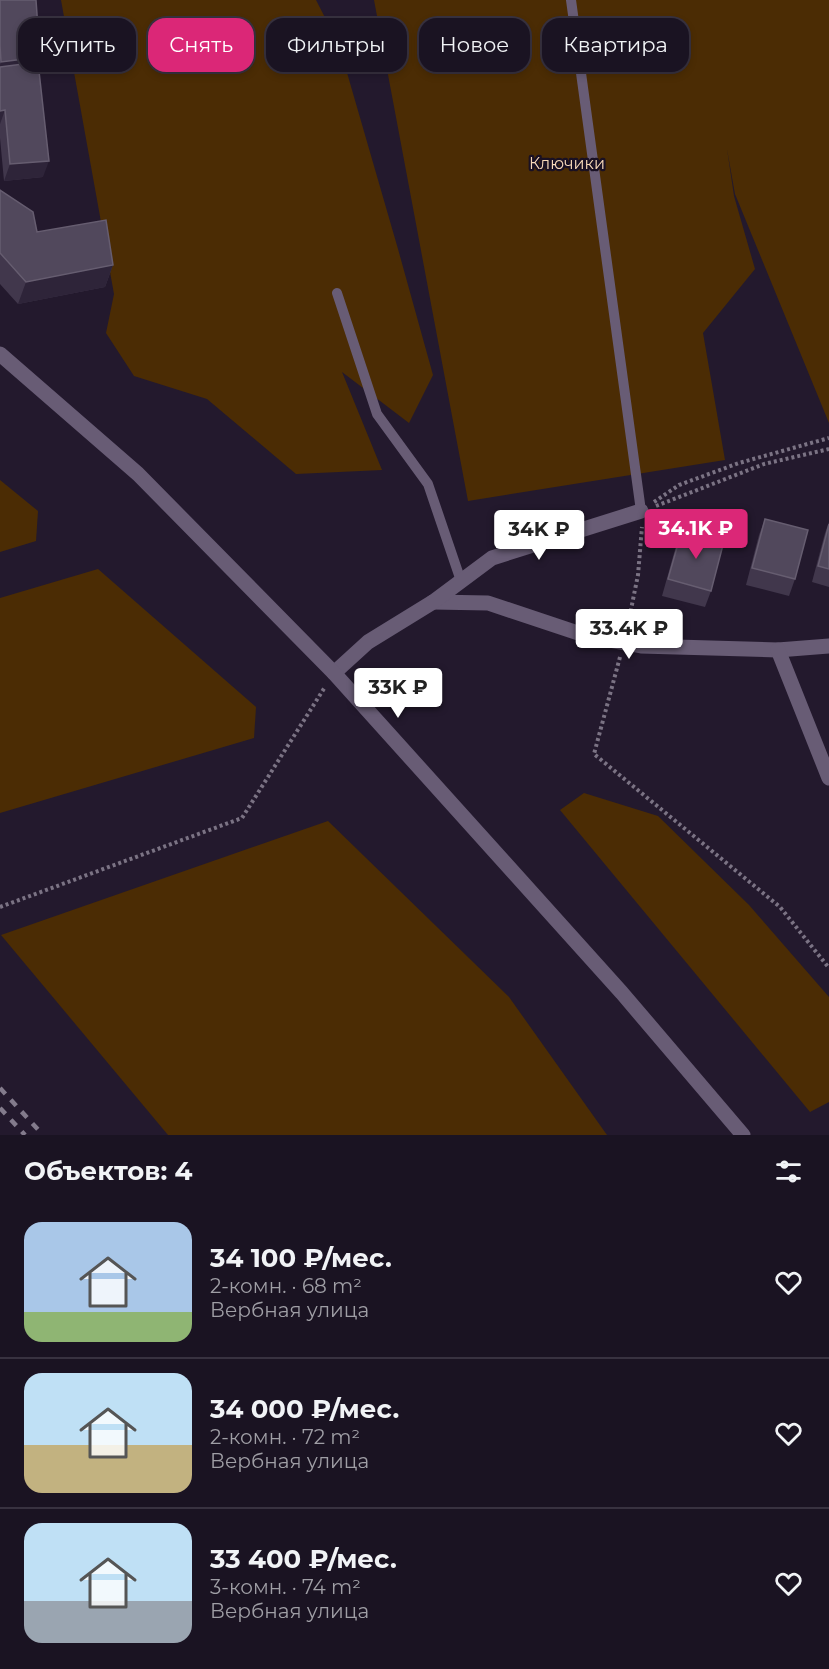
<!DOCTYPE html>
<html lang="ru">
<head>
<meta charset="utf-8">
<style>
  body { margin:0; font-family:Montserrat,sans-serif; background:#27202f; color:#f1f3f6; height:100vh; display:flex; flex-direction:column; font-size:22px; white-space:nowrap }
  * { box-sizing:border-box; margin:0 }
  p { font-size:20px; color:#9f9ea5 }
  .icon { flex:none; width:33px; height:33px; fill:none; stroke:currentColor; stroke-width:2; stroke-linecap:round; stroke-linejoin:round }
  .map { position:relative; height:1135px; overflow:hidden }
  .panel { display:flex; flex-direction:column; background:#1a1322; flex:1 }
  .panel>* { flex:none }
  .hud { position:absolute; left:18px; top:18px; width:794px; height:54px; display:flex; gap:12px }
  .price { position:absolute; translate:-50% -51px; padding:0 14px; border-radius:6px; background:#fff; color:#222; font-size:20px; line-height:39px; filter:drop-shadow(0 2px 3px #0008) }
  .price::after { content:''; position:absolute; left:50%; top:36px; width:18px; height:14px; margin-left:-9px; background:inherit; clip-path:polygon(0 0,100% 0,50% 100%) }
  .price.active { background:#db2777; color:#fff }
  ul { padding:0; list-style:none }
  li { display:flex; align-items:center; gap:18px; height:150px; padding:0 24px }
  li+li { border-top:2px solid #383240 }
  li span { display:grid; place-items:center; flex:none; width:168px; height:120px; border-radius:18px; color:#555 }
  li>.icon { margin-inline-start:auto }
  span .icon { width:72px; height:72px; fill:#fffc; stroke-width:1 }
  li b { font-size:26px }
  h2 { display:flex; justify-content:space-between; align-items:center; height:72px; padding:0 24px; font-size:26px }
  .chip { padding:0 21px; border-radius:18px; background:#1a1322; box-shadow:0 3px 9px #0003,0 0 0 2px #383240; font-size:21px; line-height:54px }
  .chip.active { background:#db2777; color:#fff }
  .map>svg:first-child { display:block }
</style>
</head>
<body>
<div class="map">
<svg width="829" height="1135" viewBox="0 0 829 1135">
  <rect width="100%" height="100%" fill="#23192d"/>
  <g fill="#4b2c04">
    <path d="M61,0H316L339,45L398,249L433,375L409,423L342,372L382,470L296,474L207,399L134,376L106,333L114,294Z"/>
    <path d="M374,0H829V423L735,194L727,149L734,196L755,269L703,333L725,460L468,501Z"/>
    <path d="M0,480L38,511L36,541L0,552Z"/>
    <path d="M98,569L256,707L254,738L0,813V598Z"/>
    <path d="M584,793L658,816L749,905L829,997V1102L810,1112L560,810Z"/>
    <path d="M328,821L509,997L607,1135H168L1,935Z"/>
  </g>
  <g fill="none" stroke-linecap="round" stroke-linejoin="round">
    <g stroke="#7b7384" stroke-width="4" stroke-dasharray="3 3" stroke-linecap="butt">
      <path d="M654,502L679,485L739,463L829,438"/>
      <path d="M656,506L764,464L829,449"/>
      <path d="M627,629L638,575L642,527"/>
      <path d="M620,657L594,754L780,907L829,968"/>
      <path d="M0,907L242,818L325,687"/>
    </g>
    <g stroke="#685c75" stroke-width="10">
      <path d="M571,0L641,511"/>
      <path d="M337,293L377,414L428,484L461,581"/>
    </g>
    <g stroke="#685c75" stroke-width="15">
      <path d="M433,602L488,603L587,636L641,646L778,650L829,646"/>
      <path d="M778,650L829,778"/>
      <path d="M334,673L368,642L433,602L492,558L641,511"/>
    </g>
    <path stroke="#685c75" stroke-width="15" d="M0,354L138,474L334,673L622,993L743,1135"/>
    <g stroke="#837b8c" stroke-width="4.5" stroke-dasharray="8 8" stroke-linecap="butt">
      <path d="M0,1088L43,1135"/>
      <path d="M0,1108L25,1135"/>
    </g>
  </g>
  <g fill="#41374c">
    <path d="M0,0L40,57L38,62L43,177L4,181L0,138Z"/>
    <path d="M0,190L37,232L113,265L105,287L18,304L0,284Z"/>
    <path d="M765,519L795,579L789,596L746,585L759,535Z"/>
    <path d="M829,522V587L812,582L825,533Z"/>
    <path d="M682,530L711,591L705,607L662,596L676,546Z"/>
  </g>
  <g fill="#2e2439">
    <path d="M40,57L32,79L0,83V65L1,62Z"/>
    <path d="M5,110L0,124V111Z"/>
    <path d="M49,161L43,177L4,181L10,164Z"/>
    <path d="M113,265L105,287L18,304L26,282Z"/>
  </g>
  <g fill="#51485c" stroke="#665d70" stroke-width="1.5">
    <path d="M0,0H36L40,57L1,62L0,45Z"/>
    <path d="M38,62L49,161L10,164L5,110L0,111V67Z"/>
    <path d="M0,190L33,212L37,232L106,220L113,265L26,282L0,253Z"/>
    <path d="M765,519L808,530L795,579L752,568Z"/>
    <path d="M829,524V569L818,566Z"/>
    <path d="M682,530L724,541L711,591L668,579Z"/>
  </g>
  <g text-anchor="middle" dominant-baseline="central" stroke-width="4.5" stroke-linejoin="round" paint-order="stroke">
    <g font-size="16" fill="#f8d9b9" stroke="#191023">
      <text x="567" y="163">Ключики</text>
    </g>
  </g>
</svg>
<b class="price active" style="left:696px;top:560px">34.1K ₽</b>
<b class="price" style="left:539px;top:561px">34K ₽</b>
<b class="price" style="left:629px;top:660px">33.4K ₽</b>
<b class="price" style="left:398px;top:719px">33K ₽</b>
<div class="hud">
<a class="chip">Купить</a>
<a class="chip active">Снять</a>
<a class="chip">Фильтры</a>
<a class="chip">Новое</a>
<a class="chip">Квартира</a>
</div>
</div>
<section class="panel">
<h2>Объектов: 4<svg class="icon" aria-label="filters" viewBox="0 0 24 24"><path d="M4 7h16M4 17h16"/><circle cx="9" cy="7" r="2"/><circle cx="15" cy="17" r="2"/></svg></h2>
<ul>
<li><span style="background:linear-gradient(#a9c7e8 75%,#8fb573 0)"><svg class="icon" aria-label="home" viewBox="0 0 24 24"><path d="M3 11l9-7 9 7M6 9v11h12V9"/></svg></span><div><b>34 100 ₽/мес.</b><p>2-комн. · 68 m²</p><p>Вербная улица</p></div><svg class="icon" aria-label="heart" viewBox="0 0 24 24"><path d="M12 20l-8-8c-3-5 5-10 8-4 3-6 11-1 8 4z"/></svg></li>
<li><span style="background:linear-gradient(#bfe0f5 60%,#c2b280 0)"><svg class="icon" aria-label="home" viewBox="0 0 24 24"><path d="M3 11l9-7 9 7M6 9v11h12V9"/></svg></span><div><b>34 000 ₽/мес.</b><p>2-комн. · 72 m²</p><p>Вербная улица</p></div><svg class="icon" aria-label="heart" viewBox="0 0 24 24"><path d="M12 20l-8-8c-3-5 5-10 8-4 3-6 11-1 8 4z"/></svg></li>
<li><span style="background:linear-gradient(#bfe0f5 65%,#9aa5b1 0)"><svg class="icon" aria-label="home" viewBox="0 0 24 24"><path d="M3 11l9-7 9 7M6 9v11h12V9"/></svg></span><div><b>33 400 ₽/мес.</b><p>3-комн. · 74 m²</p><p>Вербная улица</p></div><svg class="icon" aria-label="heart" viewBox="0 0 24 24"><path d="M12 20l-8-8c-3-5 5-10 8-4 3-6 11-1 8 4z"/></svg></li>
</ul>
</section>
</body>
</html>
